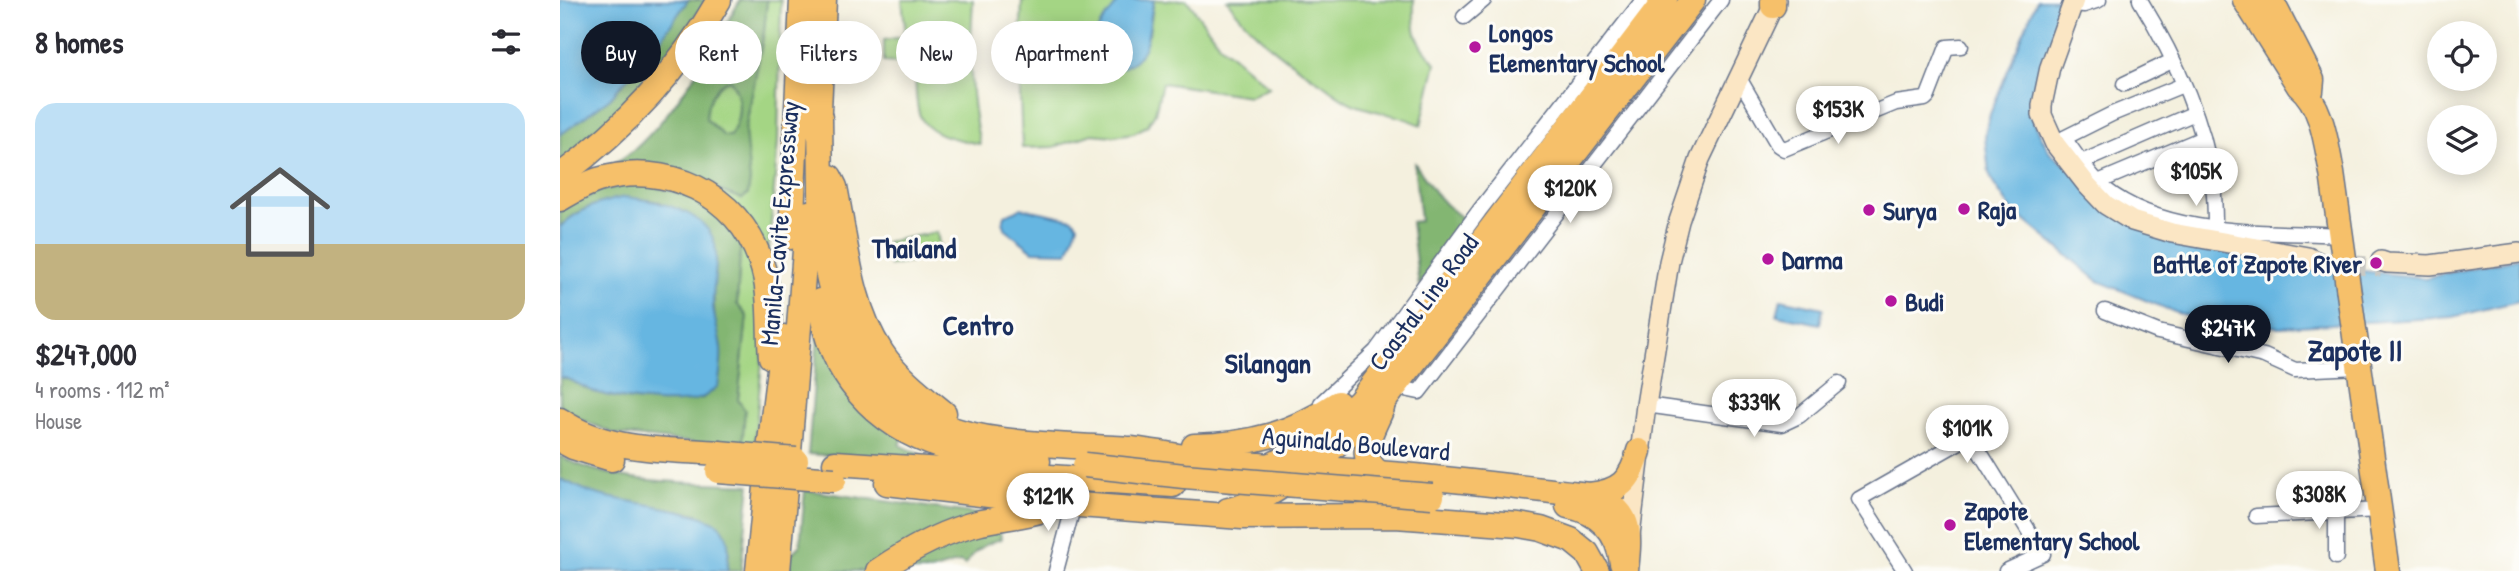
<!DOCTYPE html>
<html lang="en">
<head>
<meta charset="utf-8">
<style>
  body { margin:0; font-family:"Patrick Hand",sans-serif; background:#f2f2f3; color:#2b2b33; height:100vh; display:flex; flex-direction:column; font-size:26px; white-space:nowrap }
  * { box-sizing:border-box; margin:0 }
  p { font-size:23px; color:#7c7c81 }
  .icon { flex:none; width:38px; height:38px; fill:none; stroke:currentColor; stroke-width:2; stroke-linecap:round; stroke-linejoin:round }
  .map { position:relative; flex:1; overflow:hidden }
  .panel { display:flex; flex-direction:column; background:#fff; width:560px }
  .panel>* { flex:none }
  .hud { position:absolute; left:21px; top:21px; width:665px; height:63px; display:flex; gap:14px }
  .fabs { position:absolute; left:1867px; top:21px; display:grid; gap:14px }
  .fabs a { display:grid; place-items:center; width:70px; height:70px; border-radius:50%; background:#fff; box-shadow:0 4px 18px #0003; font-size:35px }
  .price { position:absolute; translate:-50% -60px; padding:0 16px; border-radius:24px; background:#fff; color:#222; font-size:23px; line-height:46px; filter:drop-shadow(0 2px 4px #0008) }
  .price::after { content:''; position:absolute; left:50%; top:42px; width:21px; height:16px; margin-left:-10px; background:inherit; clip-path:polygon(0 0,100% 0,50% 100%) }
  .price.current { background:#111827; color:#fff }
  ul { padding:0; list-style:none }
  li { display:grid; align-content:center; gap:14px; height:371px; padding:0 35px }
  li span { display:grid; place-items:center; height:217px; border-radius:21px; color:#555 }
  li>.icon { margin-inline-start:auto }
  span .icon { width:126px; height:126px; fill:#fffc; stroke-width:1 }
  li b { font-size:30px }
  h2 { display:flex; justify-content:space-between; align-items:center; height:84px; padding:0 35px; font-size:30px }
  .tag { padding:0 24px; border-radius:32px; background:#fff; box-shadow:0 4px 18px #0003; font-size:24px; line-height:63px }
  .tag.current { background:#111827; color:#fff }
  main { display:flex; flex:1; min-height:0 }
  .map>svg:first-child { display:block }
</style>
</head>
<body>
<main>
<section class="panel">
<h2>8 homes<svg class="icon" aria-label="filters" viewBox="0 0 24 24"><path d="M4 7h16M4 17h16"/><circle cx="9" cy="7" r="2"/><circle cx="15" cy="17" r="2"/></svg></h2>
<ul>
<li><span style="background:linear-gradient(#bfe0f5 65%,#c2b280 0)"><svg class="icon" aria-label="home" viewBox="0 0 24 24"><path d="M3 11l9-7 9 7M6 9v11h12V9"/></svg></span><div><b>$247,000</b><p>4 rooms · 112 m²</p><p>House</p></div></li>
</ul>
</section>
<div class="map">
<svg width="1959" height="571" viewBox="0 0 1959 571">
  <rect width="100%" height="100%" fill="#fdfcf7"/>
  <filter id="ink" filterUnits="userSpaceOnUse"><feTurbulence type="fractalNoise" baseFrequency=".0143" numOctaves="2"/><feDisplacementMap in="SourceGraphic" scale="14" xChannelSelector="R" yChannelSelector="G"/><feConvolveMatrix kernelMatrix="1 2 1 2 8 2 1 2 1" color-interpolation-filters="sRGB"/></filter>
  <filter id="wash" filterUnits="userSpaceOnUse"><feTurbulence type="fractalNoise" baseFrequency=".00686" numOctaves="4" result="noise"/><feDisplacementMap in="SourceGraphic" scale="28" xChannelSelector="R" yChannelSelector="G"/><feGaussianBlur stdDeviation="1.57" result="paint"/><feColorMatrix in="noise" values="0 0 0 0 0 0 0 0 0 0 0 0 0 0 0 0 0 1.4 0 .05"/><feComposite in="paint" operator="in"/></filter>
  <g filter="url(#wash)">
    <rect width="100%" height="100%" fill="#f4f0de"/>
    <g fill="#a4d584" stroke="#608271" stroke-width="2">
      <path d="M207,0H221L218,142L208,258L149,185L182,199L186,156L185,131L204,32Z"/>
      <path d="M342,0H413C410,54 408,91 420,144C402,140 368,136 360,116C355,104 356,84 355,71L340,63L324,62V40L342,37L345,26Z"/>
      <path d="M462,0H558L553,12L545,18L589,34L594,0H627L660,45L709,87L689,96L602,83L595,113L587,126L574,133L554,136L532,134L494,147L462,148L459,68Z"/>
      <path d="M667,0H854C853,31 854,40 876,63L861,125C839,114 815,113 793,104C781,99 771,90 761,83C725,59 692,35 667,0Z"/>
      <path d="M170,80C183,96 181,120 170,136H163L145,119C146,105 154,83 170,80Z"/>
      <path d="M377,232L381,256L330,266L326,242Z"/>
      <path d="M181,237L190,251L204,339L194,449L182,448L178,400L187,316L177,305Z"/>
    </g>
    <g fill="#83b672" stroke="#4f7268" stroke-width="2" fill-rule="evenodd">
      <path d="M128,0H146L111,54L54,118L0,162V135L50,98L96,46Z"/>
      <path d="M180,0H207L204,32L185,131L190,181L188,194L182,199L88,164L65,162L50,167C58,161 68,155 76,148C114,114 155,45 180,0ZM170,80C183,96 181,120 170,136H164L146,119C146,105 154,83 170,80Z"/>
      <path d="M854,162L875,193L885,204L906,221L859,286L851,222L860,221Z"/>
      <path d="M80,183L140,198L181,237L177,304L187,316L178,400L185,410L182,448L55,434L15,417L0,407V377C11,378 22,388 34,392C69,403 107,403 143,398L161,348L155,324L153,287L101,202C63,195 28,199 0,227V209L42,190Z"/>
      <path d="M258,336L343,438L340,445L369,459H324L248,454Z"/>
      <path d="M0,456C56,486 128,481 190,485L181,571H167L169,549L137,514L66,502L36,495L0,479Z"/>
      <path d="M245,490L426,515L311,571H229L230,555L240,545Z"/>
      <path d="M440,531L441,539C424,544 414,551 405,565L400,562L370,571H339C370,551 403,537 440,531Z"/>
    </g>
    <g fill="#66b6e1" stroke="#4072a0" stroke-width="2">
      <path d="M0,0H128L96,46L50,98L0,135Z"/>
      <path d="M558,0H594C586,28 594,56 562,68C540,60 527,45 542,22C548,13 554,10 558,0Z"/>
      <path d="M1477,0H1506L1472,111L1474,122L1490,153L1618,243L1758,266L1865,278L1959,258V301L1893,317L1720,327L1661,323L1617,313L1538,281L1451,209L1433,183L1429,173L1425,137L1430,114Z"/>
      <path d="M65,197C95,200 148,211 155,245C159,264 152,286 153,305C154,320 159,333 161,348C162,360 160,374 158,386C154,389 149,394 145,396C124,409 58,399 35,392C23,388 11,378 0,377V227C18,209 40,202 65,197Z"/>
      <path d="M462,208L513,219L518,225L508,252L473,251L446,230L443,222L445,215Z"/>
      <path d="M1221,299L1263,308L1260,324L1217,315Z"/>
      <path d="M0,479C13,484 26,492 40,495C65,503 151,510 163,529C171,541 168,557 167,571H0Z"/>
    </g>
  </g>
  <g filter="url(#ink)">
    <g fill="none" stroke-linecap="round" stroke-linejoin="round">
      <path stroke="#c9c9c4" stroke-width="19" stroke-dasharray="19 10" stroke-linecap="butt" d="M1758,262L1821,267"/>
      <defs>
        <g id="street">
          <path d="M1580,0C1613,54 1643,116 1652,179C1655,195 1655,212 1655,228"/>
          <path d="M1512,4L1524,5L1539,0"/>
          <path d="M904,17L924,0"/>
          <path d="M1179,78L1218,145L1224,149L1336,103L1365,99L1368,96L1387,47L1401,46"/>
          <path d="M1564,84L1612,61"/>
          <path d="M1623,85L1552,114L1504,138C1517,156 1529,175 1545,189C1607,238 1706,231 1781,235"/>
          <path d="M1522,162L1635,113"/>
          <path d="M1538,182L1643,138"/>
          <path d="M1545,311L1598,332L1704,356L1735,370L1798,367"/>
          <path d="M835,387L859,392L1161,0"/>
          <path d="M761,403L816,351L919,211L1083,0"/>
          <path d="M1086,405L1222,424L1239,416L1279,383"/>
          <path d="M1776,513V557"/>
          <path d="M1696,516L1820,510"/>
          <path d="M496,571L514,504"/>
          <path d="M1345,571L1299,499L1410,436L1483,554L1446,571"/>
        </g>
        <g id="secondary">
          <path d="M1514,0L1490,67L1482,105V115L1495,144L1527,185L1546,205L1572,221L1612,233L1748,257L1758,262"/>
          <path d="M1821,261L1827,263L1870,265L1959,253"/>
          <path d="M1070,535L1086,405L1109,262L1119,221L1140,159L1216,0"/>
        </g>
        <g id="highway">
          <path d="M1685,0L1739,86C1763,106 1766,144 1772,173L1828,571"/>
          <path d="M1711,0L1752,80L1751,91"/>
          <path d="M1213,6V0"/>
          <path d="M260,118L262,261"/>
          <path d="M258,132L264,0"/>
          <path d="M0,176C65,128 119,70 159,0"/>
          <path d="M270,177L275,187C286,241 290,306 322,353C338,377 362,395 384,413"/>
          <path d="M0,199C12,192 25,184 38,180C105,160 178,193 201,262C212,293 208,324 211,357"/>
          <path d="M231,237L242,0"/>
          <path d="M262,247C278,325 288,368 359,414C413,448 508,444 571,449C604,453 637,460 671,463C720,467 769,469 818,473C889,478 959,488 1029,495C1073,508 1070,532 1066,571"/>
          <path d="M260,301C268,373 315,426 383,447C414,456 447,457 478,461"/>
          <path d="M0,420C46,452 106,449 159,453"/>
          <path d="M0,440L13,447L52,459"/>
          <path d="M634,446C689,445 732,434 778,403"/>
          <path d="M209,450L223,337"/>
          <path d="M229,452L248,213"/>
          <path d="M275,463L613,485"/>
          <path d="M819,473C794,455 813,431 822,408"/>
          <path d="M670,480C719,468 765,436 800,401L1105,0"/>
          <path d="M327,483L505,504L682,517L835,516L959,525L981,529L1011,540L1027,553L1037,571"/>
          <path d="M1029,495C1060,492 1071,481 1079,451"/>
          <path d="M1008,506C1039,512 1058,531 1062,563"/>
          <path d="M668,510C715,503 791,433 825,400L1133,0"/>
          <path d="M198,571L206,487"/>
          <path d="M218,571L225,488"/>
          <path d="M318,571C350,549 384,531 421,522C447,517 472,515 496,506"/>
        </g>
      </defs>
      <use href="#street" stroke="#67738b" stroke-width="17"/>
      <use href="#secondary" stroke="#67738b" stroke-width="22"/>
      <use href="#highway" stroke="#67738b" stroke-width="27"/>
      <use href="#street" stroke="#fff" stroke-width="14"/>
      <use href="#secondary" stroke="#fbe6c4" stroke-width="19"/>
      <use href="#highway" stroke="#f6c06b" stroke-width="24"/>
      <defs>
        <g id="highway-bridge">
          <path d="M159,453L236,460"/>
          <path d="M525,465L624,476L872,496"/>
          <path d="M158,471L274,480"/>
        </g>
      </defs>
      <use href="#highway-bridge" stroke="#67738b" stroke-width="27" stroke-linecap="butt"/>
      <use href="#highway-bridge" stroke="#f6c06b" stroke-width="24"/>
    </g>
  </g>
  <g fill="#b5179e" stroke="#fdfcf7" stroke-width="2.5">
    <circle cx="915" cy="47" r="7"/>
    <circle cx="1404" cy="209" r="7"/>
    <circle cx="1309" cy="210" r="7"/>
    <circle cx="1208" cy="259" r="7"/>
    <circle cx="1816" cy="263" r="7"/>
    <circle cx="1331" cy="301" r="7"/>
    <circle cx="1390" cy="525" r="7"/>
  </g>
  <g text-anchor="middle" dominant-baseline="central" stroke-width="6" stroke-linejoin="round" paint-order="stroke">
    <g font-size="26" font-weight="bold" fill="#1b2f5e" stroke="#fdfcf7" text-anchor="start">
      <text x="929" y="32">Longos<tspan x="929" dy="30">Elementary School</tspan></text>
      <text x="1418" y="209">Raja</text>
      <text x="1323" y="210">Surya</text>
      <text x="1222" y="259">Darma</text>
      <text x="1802" y="263" text-anchor="end">Battle of Zapote River</text>
      <text x="1345" y="301">Budi</text>
      <text x="1404" y="510">Zapote<tspan x="1404" dy="30">Elementary School</tspan></text>
    </g>
    <g font-size="26" fill="#1b2f5e" stroke="#fdfcf7">
      <text transform="translate(219 223) rotate(-85)">Manila–Cavite Expressway</text>
      <text transform="translate(863 302) rotate(-53)">Coastal Line Road</text>
      <text transform="translate(796 443) rotate(5)">Aguinaldo Boulevard</text>
    </g>
    <g font-size="28" font-weight="bold" fill="#1b2f5e" stroke="#fdfcf7">
      <text x="354" y="248">Thailand</text>
      <text x="418" y="325">Centro</text>
      <text x="708" y="363">Silangan</text>
    </g>
    <g font-size="30" font-weight="bold" fill="#1b2f5e" stroke="#fdfcf7">
      <text x="1795" y="350">Zapote II</text>
    </g>
  </g>
</svg>
<div class="fabs">
<a><svg class="icon" aria-label="locate" viewBox="0 0 24 24"><circle cx="12" cy="12" r="6"/><path d="M12 2v4M12 18v4M2 12h4M18 12h4"/></svg></a>
<a><svg class="icon" aria-label="layers" viewBox="0 0 24 24"><path d="M12 4l9 5-9 5-9-5zM3 14l9 5 9-5"/></svg></a>
</div>
<b class="price" style="left:1278px;top:146px">$153K</b>
<b class="price" style="left:1636px;top:208px">$105K</b>
<b class="price" style="left:1010px;top:225px">$120K</b>
<b class="price current" style="left:1668px;top:365px">$247K</b>
<b class="price" style="left:1194px;top:439px">$339K</b>
<b class="price" style="left:1407px;top:465px">$101K</b>
<b class="price" style="left:1759px;top:531px">$308K</b>
<b class="price" style="left:488px;top:533px">$121K</b>
<div class="hud">
<a class="tag current">Buy</a>
<a class="tag">Rent</a>
<a class="tag">Filters</a>
<a class="tag">New</a>
<a class="tag">Apartment</a>
</div>
</div>
</main>
</body>
</html>
